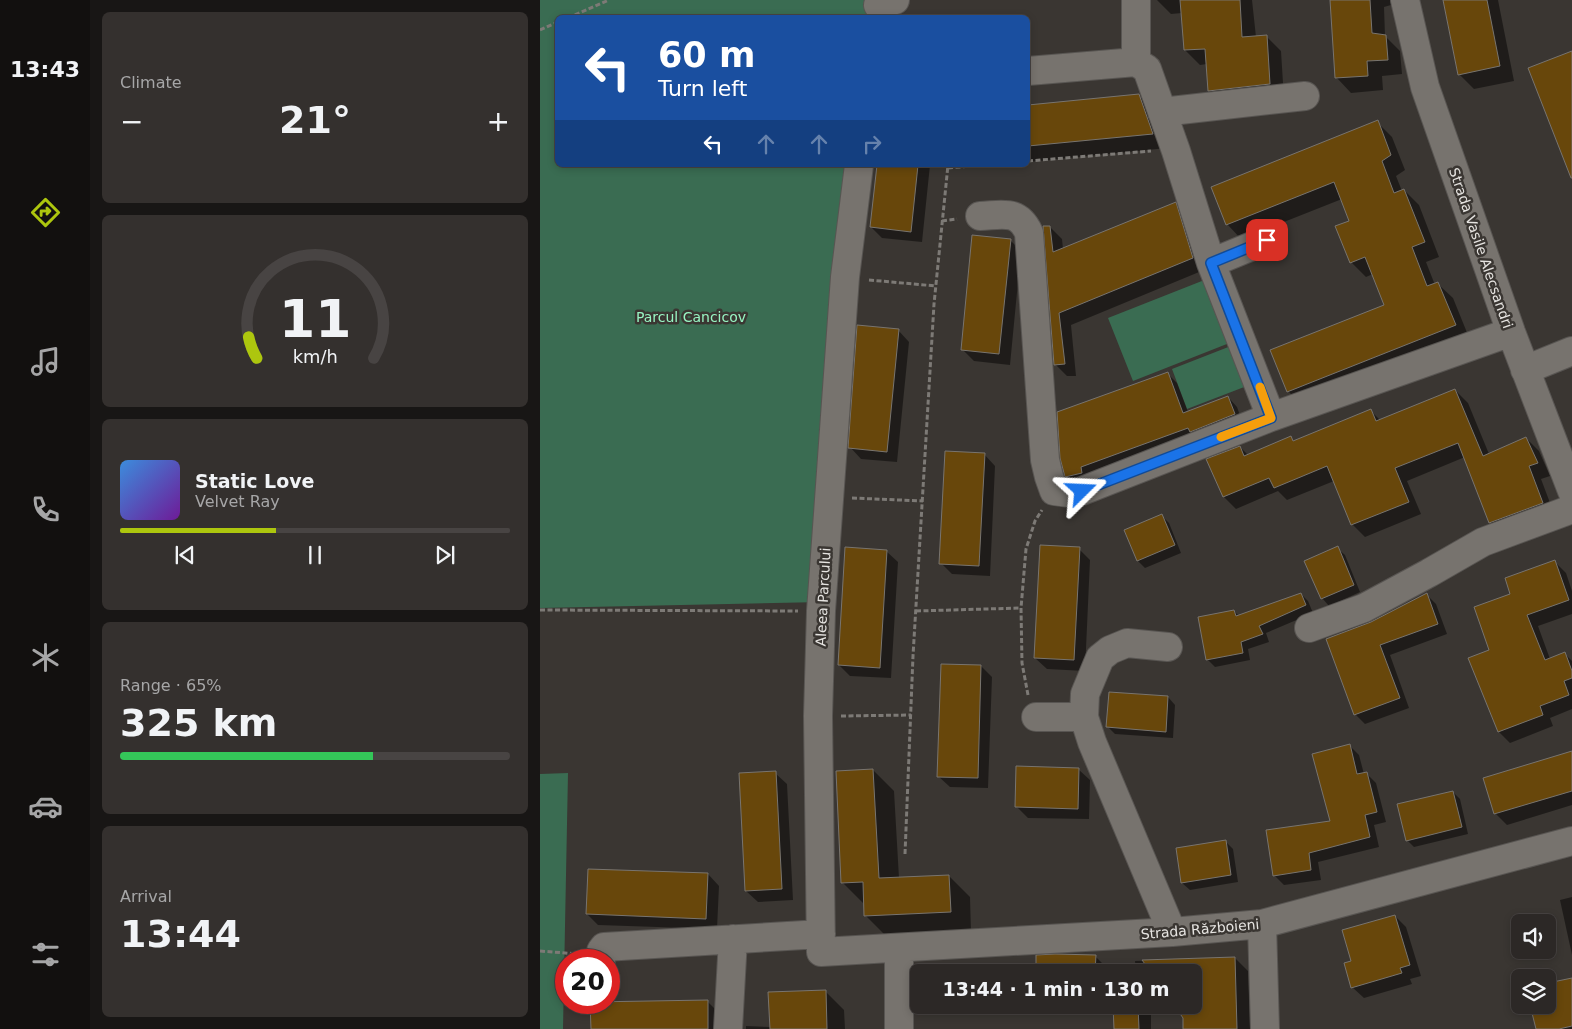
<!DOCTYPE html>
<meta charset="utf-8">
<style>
body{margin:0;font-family:"DejaVu Sans",sans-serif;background:#34302e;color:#f1f3f6;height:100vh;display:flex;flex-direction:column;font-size:19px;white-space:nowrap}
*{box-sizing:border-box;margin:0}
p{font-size:16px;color:#a6a6a7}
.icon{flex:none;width:28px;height:28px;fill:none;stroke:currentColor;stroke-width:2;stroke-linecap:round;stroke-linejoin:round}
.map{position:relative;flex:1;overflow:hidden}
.side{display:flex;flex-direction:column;gap:12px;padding:12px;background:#181615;width:450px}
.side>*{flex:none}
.guide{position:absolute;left:15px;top:15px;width:475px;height:152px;border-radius:8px;box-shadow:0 2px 8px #0003,0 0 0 1px #484443;background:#1a4fa0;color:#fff;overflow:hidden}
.fabs{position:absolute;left:971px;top:914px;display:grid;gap:10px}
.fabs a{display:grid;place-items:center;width:45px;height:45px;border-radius:8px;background:#2c2826;box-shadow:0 2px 8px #0003,0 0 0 1px #484443;font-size:25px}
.speed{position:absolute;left:15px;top:949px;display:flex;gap:10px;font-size:25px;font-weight:700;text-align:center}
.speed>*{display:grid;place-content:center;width:65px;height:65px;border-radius:50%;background:#2c2826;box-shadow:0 2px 8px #0003,0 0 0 1px #484443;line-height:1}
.speed .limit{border:8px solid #d22;background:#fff;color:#111}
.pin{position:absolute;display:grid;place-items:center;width:42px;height:42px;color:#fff;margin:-21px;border-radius:10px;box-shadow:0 2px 8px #0006}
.me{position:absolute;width:55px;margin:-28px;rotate:69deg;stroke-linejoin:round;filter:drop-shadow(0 0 4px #0008)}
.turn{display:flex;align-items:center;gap:18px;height:105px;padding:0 20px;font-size:22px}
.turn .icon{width:65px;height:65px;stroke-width:2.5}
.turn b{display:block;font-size:35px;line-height:42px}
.lanes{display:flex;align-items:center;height:48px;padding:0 20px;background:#0003;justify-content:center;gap:25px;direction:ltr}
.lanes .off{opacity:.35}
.big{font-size:38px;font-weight:600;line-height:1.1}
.side .tile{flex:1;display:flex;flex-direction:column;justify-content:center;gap:8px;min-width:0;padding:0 18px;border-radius:8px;background:#34302e}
.side .dial{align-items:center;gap:0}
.dial svg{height:130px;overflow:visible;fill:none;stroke:#484443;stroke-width:7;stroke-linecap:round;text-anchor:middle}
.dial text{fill:#f1f3f6;stroke:none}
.song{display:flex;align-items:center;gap:15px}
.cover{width:60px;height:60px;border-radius:8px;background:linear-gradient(135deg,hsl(210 70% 55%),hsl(280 70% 35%))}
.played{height:5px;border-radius:2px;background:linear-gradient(90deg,#adc60e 40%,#484443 40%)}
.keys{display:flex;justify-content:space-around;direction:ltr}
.heat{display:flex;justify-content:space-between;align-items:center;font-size:28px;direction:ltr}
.charge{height:8px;border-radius:4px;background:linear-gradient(90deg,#34c759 65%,#484443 0)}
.trip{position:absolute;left:370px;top:964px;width:292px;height:50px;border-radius:8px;background:#2c2826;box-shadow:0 2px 8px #0003,0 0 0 1px #484443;font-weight:600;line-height:50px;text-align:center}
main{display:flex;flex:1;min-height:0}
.dock{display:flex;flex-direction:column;width:90px;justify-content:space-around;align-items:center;background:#12100f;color:#a6a6a7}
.dock .icon{width:35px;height:35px}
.dock .selected{color:#adc60e}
.dock b{font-size:22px;color:#f1f3f6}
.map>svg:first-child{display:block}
</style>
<main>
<nav class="dock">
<b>13:43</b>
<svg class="icon selected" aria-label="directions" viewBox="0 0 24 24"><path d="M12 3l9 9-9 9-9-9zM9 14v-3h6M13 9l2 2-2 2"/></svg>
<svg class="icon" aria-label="music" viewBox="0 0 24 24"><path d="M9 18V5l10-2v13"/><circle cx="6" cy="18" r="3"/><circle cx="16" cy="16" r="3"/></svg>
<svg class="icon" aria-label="phone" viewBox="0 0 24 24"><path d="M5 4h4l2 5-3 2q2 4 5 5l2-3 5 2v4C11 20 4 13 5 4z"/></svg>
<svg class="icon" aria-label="climate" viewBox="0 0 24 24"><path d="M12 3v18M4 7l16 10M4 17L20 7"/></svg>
<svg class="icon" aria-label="car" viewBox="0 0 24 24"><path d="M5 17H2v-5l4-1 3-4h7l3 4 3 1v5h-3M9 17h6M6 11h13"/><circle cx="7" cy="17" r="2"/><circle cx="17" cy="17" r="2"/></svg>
<svg class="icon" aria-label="filters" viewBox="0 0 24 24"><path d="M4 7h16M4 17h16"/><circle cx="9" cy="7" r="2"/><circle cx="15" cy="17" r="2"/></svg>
</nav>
<section class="side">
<div class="tile"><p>Climate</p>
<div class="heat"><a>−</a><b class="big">21°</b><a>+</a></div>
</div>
<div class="tile dial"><svg viewBox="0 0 100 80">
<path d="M14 69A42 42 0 1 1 86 69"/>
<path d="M14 69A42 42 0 0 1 9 56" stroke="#adc60e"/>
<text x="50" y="56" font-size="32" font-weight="700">11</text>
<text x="50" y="72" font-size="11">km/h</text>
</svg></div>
<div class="tile">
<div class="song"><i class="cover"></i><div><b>Static Love</b><p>Velvet Ray</p></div></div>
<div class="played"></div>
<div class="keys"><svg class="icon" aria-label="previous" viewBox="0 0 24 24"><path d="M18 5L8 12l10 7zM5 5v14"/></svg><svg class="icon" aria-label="pause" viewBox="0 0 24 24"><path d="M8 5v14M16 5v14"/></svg><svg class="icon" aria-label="next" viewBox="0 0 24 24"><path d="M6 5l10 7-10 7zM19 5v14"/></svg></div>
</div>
<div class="tile"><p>Range · 65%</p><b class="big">325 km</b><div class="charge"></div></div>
<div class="tile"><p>Arrival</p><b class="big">13:44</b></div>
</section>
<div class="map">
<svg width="1032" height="1029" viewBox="0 0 1032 1029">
<rect width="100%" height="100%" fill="#3a3632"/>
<!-- green -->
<path fill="#3a6c52" d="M 0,0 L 337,0 L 336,17 L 18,18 L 18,165 L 319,165 L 282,602 L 0,608 Z
M 672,277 L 697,340 L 593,381 L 568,318 Z
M 696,344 L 712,384 L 647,409 L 632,369 Z
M 28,773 L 23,1029 L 0,1029 L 0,774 Z"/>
<!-- shadow -->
<path fill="#0007" d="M 617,0 L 712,0 L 716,37 L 726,36 L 741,51 L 744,99 L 684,105 L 669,90 L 667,64 L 660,65 L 645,50 L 642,13 L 631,14 Z
M 791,0 L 851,0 L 851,5 L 844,7 L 845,36 L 860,51 L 862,74 L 842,76 L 843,90 L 811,93 L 797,78 Z
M 905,0 L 958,0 L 974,81 L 934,89 L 919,74 Z
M 599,96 L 614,110 L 627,148 L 488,162 L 488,107 Z
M 837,122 L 852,137 L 865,170 L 856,176 L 862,191 L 864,190 L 879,205 L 899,257 L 886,262 L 895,285 L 898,284 L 913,298 L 930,340 L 763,406 L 748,391 L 845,306 L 833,274 L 826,277 L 811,262 L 811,222 L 802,199 L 701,239 L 687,224 Z
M 338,165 L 390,165 L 382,242 L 342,238 L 331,227 Z
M 635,203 L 647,215 L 664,270 L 531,325 L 536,376 L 527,376 L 515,364 L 510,227 L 522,239 L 523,249 Z
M 470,240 L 481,251 L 470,365 L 434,361 L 423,350 Z
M 358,330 L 369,342 L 357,462 L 321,459 L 310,447 Z
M 628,374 L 637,383 L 648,412 L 688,397 L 697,407 L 703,424 L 536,485 L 527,476 Z
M 915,390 L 928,403 L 949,454 L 986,438 L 999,451 L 1010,476 L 1001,479 L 1015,516 L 963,535 L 950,522 L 925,457 L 867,481 L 881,514 L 825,537 L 812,524 L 794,481 L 747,500 L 738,491 L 696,509 L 684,497 L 700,447 L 708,455 L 750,437 L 755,442 L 831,411 L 841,421 Z
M 444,454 L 455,466 L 450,576 L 412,574 L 401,563 Z
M 622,516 L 629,523 L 641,553 L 605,568 L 598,561 Z
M 797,548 L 805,555 L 820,592 L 789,606 L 782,598 Z
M 539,549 L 550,560 L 545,671 L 507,669 L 495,658 Z
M 346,551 L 358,562 L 351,678 L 310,676 L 299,665 Z
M 1015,562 L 1026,573 L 1032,591 L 1032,614 L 998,626 L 1010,659 L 1024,653 L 1032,661 L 1032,709 L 1010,718 L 1013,726 L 970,743 L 959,732 L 951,651 L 972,595 Z
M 761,594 L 768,601 L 773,613 L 726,633 L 729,642 L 708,649 L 710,660 L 675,667 L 667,659 L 694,611 L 699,616 Z
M 886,594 L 896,604 L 907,634 L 850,655 L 869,708 L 825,724 L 815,714 L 832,623 Z
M 441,666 L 452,677 L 448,788 L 410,787 L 398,776 Z
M 628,697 L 635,705 L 633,738 L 575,734 L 568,727 Z
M 809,745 L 819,755 L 824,774 L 826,773 L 836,783 L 846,822 L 834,825 L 839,847 L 778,862 L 781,880 L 744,885 L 734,875 L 791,822 Z
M 1032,752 L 1032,805 L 967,825 L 955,813 Z
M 538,769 L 550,780 L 549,819 L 488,818 L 477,807 Z
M 333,770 L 354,791 L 359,878 L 409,876 L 430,897 L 431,932 L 347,937 L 326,916 L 324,904 L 303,883 Z
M 235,773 L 247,784 L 253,900 L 218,902 L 206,891 Z
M 913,792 L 920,799 L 928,834 L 874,847 L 867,840 Z
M 685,841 L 693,849 L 698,882 L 650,890 L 642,883 Z
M 168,874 L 179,886 L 177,929 L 58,925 L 47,914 Z
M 1032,897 L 1032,955 L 1020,900 Z
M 855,916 L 866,927 L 881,976 L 870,979 L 872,984 L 824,998 L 812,987 L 813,962 Z
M 555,956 L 562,963 L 562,972 L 497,972 L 497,957 Z
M 695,958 L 708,971 L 710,1029 L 644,1029 L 644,1017 L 642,1014 L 611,1015 L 611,1029 L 575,1029 L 574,1005 L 654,1005 L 654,972 L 596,972 L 595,961 Z
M 1032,979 L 1032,1029 L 997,1029 L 991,1005 L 1008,1005 L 1008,985 Z
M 285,991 L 304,1010 L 305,1029 L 206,1029 L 206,1026 L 231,1027 Z
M 168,1002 L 179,1013 L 179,1029 L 52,1029 Z"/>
<!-- building -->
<path fill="#68470b" stroke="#78746f" d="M 640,0 L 700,0 L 702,37 L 727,35 L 730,84 L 668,91 L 665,49 L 644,50 Z
M 790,0 L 830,0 L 832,33 L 846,35 L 848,60 L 827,61 L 828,76 L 795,78 Z
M 903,0 L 947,0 L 960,66 L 918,75 Z
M 1032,51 L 1032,178 L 1031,178 L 988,68 Z
M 599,94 L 613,134 L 488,146 L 488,105 Z
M 838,120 L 851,155 L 842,161 L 854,193 L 864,189 L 885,242 L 872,247 L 887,286 L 898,282 L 916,325 L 747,392 L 730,350 L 844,305 L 825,257 L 810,263 L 795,226 L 809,221 L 794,182 L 686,225 L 671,187 Z
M 337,165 L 378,165 L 371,232 L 330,227 Z
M 636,202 L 653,258 L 519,313 L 525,364 L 514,365 L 503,226 L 510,226 L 513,252 Z
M 432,235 L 471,239 L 459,354 L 421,350 Z
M 317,325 L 359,329 L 347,452 L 308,448 Z
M 628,372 L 643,413 L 688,396 L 695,414 L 650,432 L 648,428 L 541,467 L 542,473 L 525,477 L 520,458 L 517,412 Z
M 915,389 L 943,456 L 986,437 L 998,463 L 989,466 L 1003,503 L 949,523 L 918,443 L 855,468 L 869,502 L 811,525 L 787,466 L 734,488 L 729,478 L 683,497 L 666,459 L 700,446 L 704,456 L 751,436 L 753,441 L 831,409 L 836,421 Z
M 405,451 L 445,453 L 439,566 L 399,564 Z
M 622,514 L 635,545 L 597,561 L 584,530 Z
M 500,545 L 540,547 L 534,660 L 494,658 Z
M 798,546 L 814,585 L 781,599 L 764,561 Z
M 305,547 L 347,550 L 340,668 L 298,665 Z
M 1015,560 L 1029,600 L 987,615 L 1005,660 L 1025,652 L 1032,671 L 1032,678 L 1024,681 L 1029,695 L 1000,706 L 1003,715 L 958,732 L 928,658 L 949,650 L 934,607 L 970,594 L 965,578 Z
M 761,593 L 766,605 L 719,626 L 723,634 L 701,642 L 703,653 L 666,660 L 658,617 L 694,610 L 696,616 Z
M 887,593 L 898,624 L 840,645 L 860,698 L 814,715 L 786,639 L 831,622 Z
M 401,664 L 441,665 L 438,778 L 397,777 Z
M 569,692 L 628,696 L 626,732 L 566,727 Z
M 810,744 L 817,774 L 827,772 L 837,812 L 825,815 L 830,837 L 769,853 L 771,870 L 733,876 L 726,830 L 790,821 L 772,754 Z
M 1032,751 L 1032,791 L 954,814 L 943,778 Z
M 476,766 L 539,768 L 538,809 L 475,807 Z
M 333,769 L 339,878 L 409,875 L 411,912 L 324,916 L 323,882 L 301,883 L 296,771 Z
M 236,771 L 242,889 L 205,891 L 199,773 Z
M 913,791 L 922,827 L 866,841 L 857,804 Z
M 686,840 L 691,875 L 641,883 L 636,848 Z
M 48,869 L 168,873 L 166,919 L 46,914 Z
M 855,915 L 870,965 L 860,968 L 862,973 L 811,988 L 804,963 L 811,961 L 802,930 Z
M 515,954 L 556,955 L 555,972 L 496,972 L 496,955 Z
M 695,957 L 697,1029 L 643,1029 L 643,1018 L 634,1005 L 654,1005 L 654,972 L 611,972 L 602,960 Z
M 1032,978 L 1032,1026 L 1019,1029 L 996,1029 L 990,1005 L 1008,1005 L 1008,983 Z
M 286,990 L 287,1029 L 230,1029 L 228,992 Z
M 168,1000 L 168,1029 L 51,1029 L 50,1002 Z
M 573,1005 L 598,1005 L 599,1029 L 574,1029 Z"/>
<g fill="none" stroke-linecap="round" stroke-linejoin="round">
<defs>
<path id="minor" d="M 596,0 L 596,62
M 865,0 L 885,87 L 971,332 L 1032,491
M 338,5 L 355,0
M 596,62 L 607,69 L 636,151 L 671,263 L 731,417
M 488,71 L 596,62
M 622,112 L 765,96
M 319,165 L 305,277 L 281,611 L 278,716 L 281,952 L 632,932 L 722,924 L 1032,841
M 440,216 C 463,215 478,209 489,233 L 505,460 L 509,477 L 514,491 L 529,493 L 542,491 L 731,417 L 971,332
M 671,263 L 727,240
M 985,370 L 1032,351
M 769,628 L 824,608 L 889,573 L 943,542 L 1032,509
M 496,717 L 544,717 L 552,742 L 632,932
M 544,717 L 545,694 L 560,658 L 570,650 L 587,643 L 628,647
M 722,924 L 725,1029
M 61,960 L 61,951 L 64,947 L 281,934
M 188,1029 L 193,939
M 359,1029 L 359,948"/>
</defs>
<!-- minor casing -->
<use href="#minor" stroke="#585552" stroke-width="30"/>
<!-- path -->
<path stroke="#7d7a76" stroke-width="3" stroke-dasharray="5 2.5" stroke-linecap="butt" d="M 28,18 L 69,0
M 0,30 L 18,22
M 488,161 L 611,151
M 408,168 L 444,165
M 402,221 L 417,219
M 329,280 L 396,286
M 312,498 L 383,501
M 0,610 L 258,611
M 376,611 L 481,608
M 488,695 L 482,663 L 481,608 L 486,549 L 495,521 L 502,510
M 301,716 L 371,715
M 365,854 L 373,656 L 394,304 L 408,165
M 0,951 L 38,954"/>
<!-- minor -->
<use href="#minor" stroke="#77736e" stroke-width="28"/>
</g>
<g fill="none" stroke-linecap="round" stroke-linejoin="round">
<defs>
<path id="route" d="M 542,491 L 731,418 L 671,263 L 727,240"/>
</defs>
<!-- route casing -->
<use href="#route" stroke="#114b97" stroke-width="12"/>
<!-- route -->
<use href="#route" stroke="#1a73e8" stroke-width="9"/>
<!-- slow -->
<path stroke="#f59e0b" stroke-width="9" d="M 681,437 L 731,418 L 720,387"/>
</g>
<g text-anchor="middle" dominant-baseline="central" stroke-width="5" stroke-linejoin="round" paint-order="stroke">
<!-- street labels -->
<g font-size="14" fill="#e6e4e1" stroke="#3a3632">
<text transform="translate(941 248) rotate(71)">Strada Vasile Alecsandri</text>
<text transform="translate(283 597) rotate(-87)">Aleea Parcului</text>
<text transform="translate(660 929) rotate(-5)">Strada Războieni</text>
</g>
<!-- park labels -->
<g font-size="14" fill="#98f5c3" stroke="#3a3632">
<text x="151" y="317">Parcul Cancicov</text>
</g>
</g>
</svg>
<div class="fabs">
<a><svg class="icon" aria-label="sound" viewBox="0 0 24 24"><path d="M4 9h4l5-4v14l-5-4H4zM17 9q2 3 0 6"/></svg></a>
<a><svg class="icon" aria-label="layers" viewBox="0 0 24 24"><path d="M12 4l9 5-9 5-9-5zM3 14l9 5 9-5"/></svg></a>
</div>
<div class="speed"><div class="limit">20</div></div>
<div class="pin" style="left:727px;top:240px;background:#d93025"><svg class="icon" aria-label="arrive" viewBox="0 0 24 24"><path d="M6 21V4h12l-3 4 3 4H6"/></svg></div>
<svg class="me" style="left:542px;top:491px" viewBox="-20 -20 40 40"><path d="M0-17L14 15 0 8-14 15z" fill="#1a73e8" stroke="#fff" stroke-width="4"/></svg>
<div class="trip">13:44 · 1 min · 130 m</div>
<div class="guide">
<div class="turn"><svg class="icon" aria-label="left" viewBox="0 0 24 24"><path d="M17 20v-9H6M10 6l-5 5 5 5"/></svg><div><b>60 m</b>Turn left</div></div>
<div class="lanes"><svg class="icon" aria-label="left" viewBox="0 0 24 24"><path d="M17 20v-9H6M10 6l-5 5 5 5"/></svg><svg class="icon off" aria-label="ahead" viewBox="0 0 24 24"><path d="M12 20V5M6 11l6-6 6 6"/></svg><svg class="icon off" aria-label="ahead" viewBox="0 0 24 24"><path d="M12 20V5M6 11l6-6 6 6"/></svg><svg class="icon off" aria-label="right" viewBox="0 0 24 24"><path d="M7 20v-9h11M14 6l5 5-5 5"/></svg></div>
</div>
</div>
</main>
